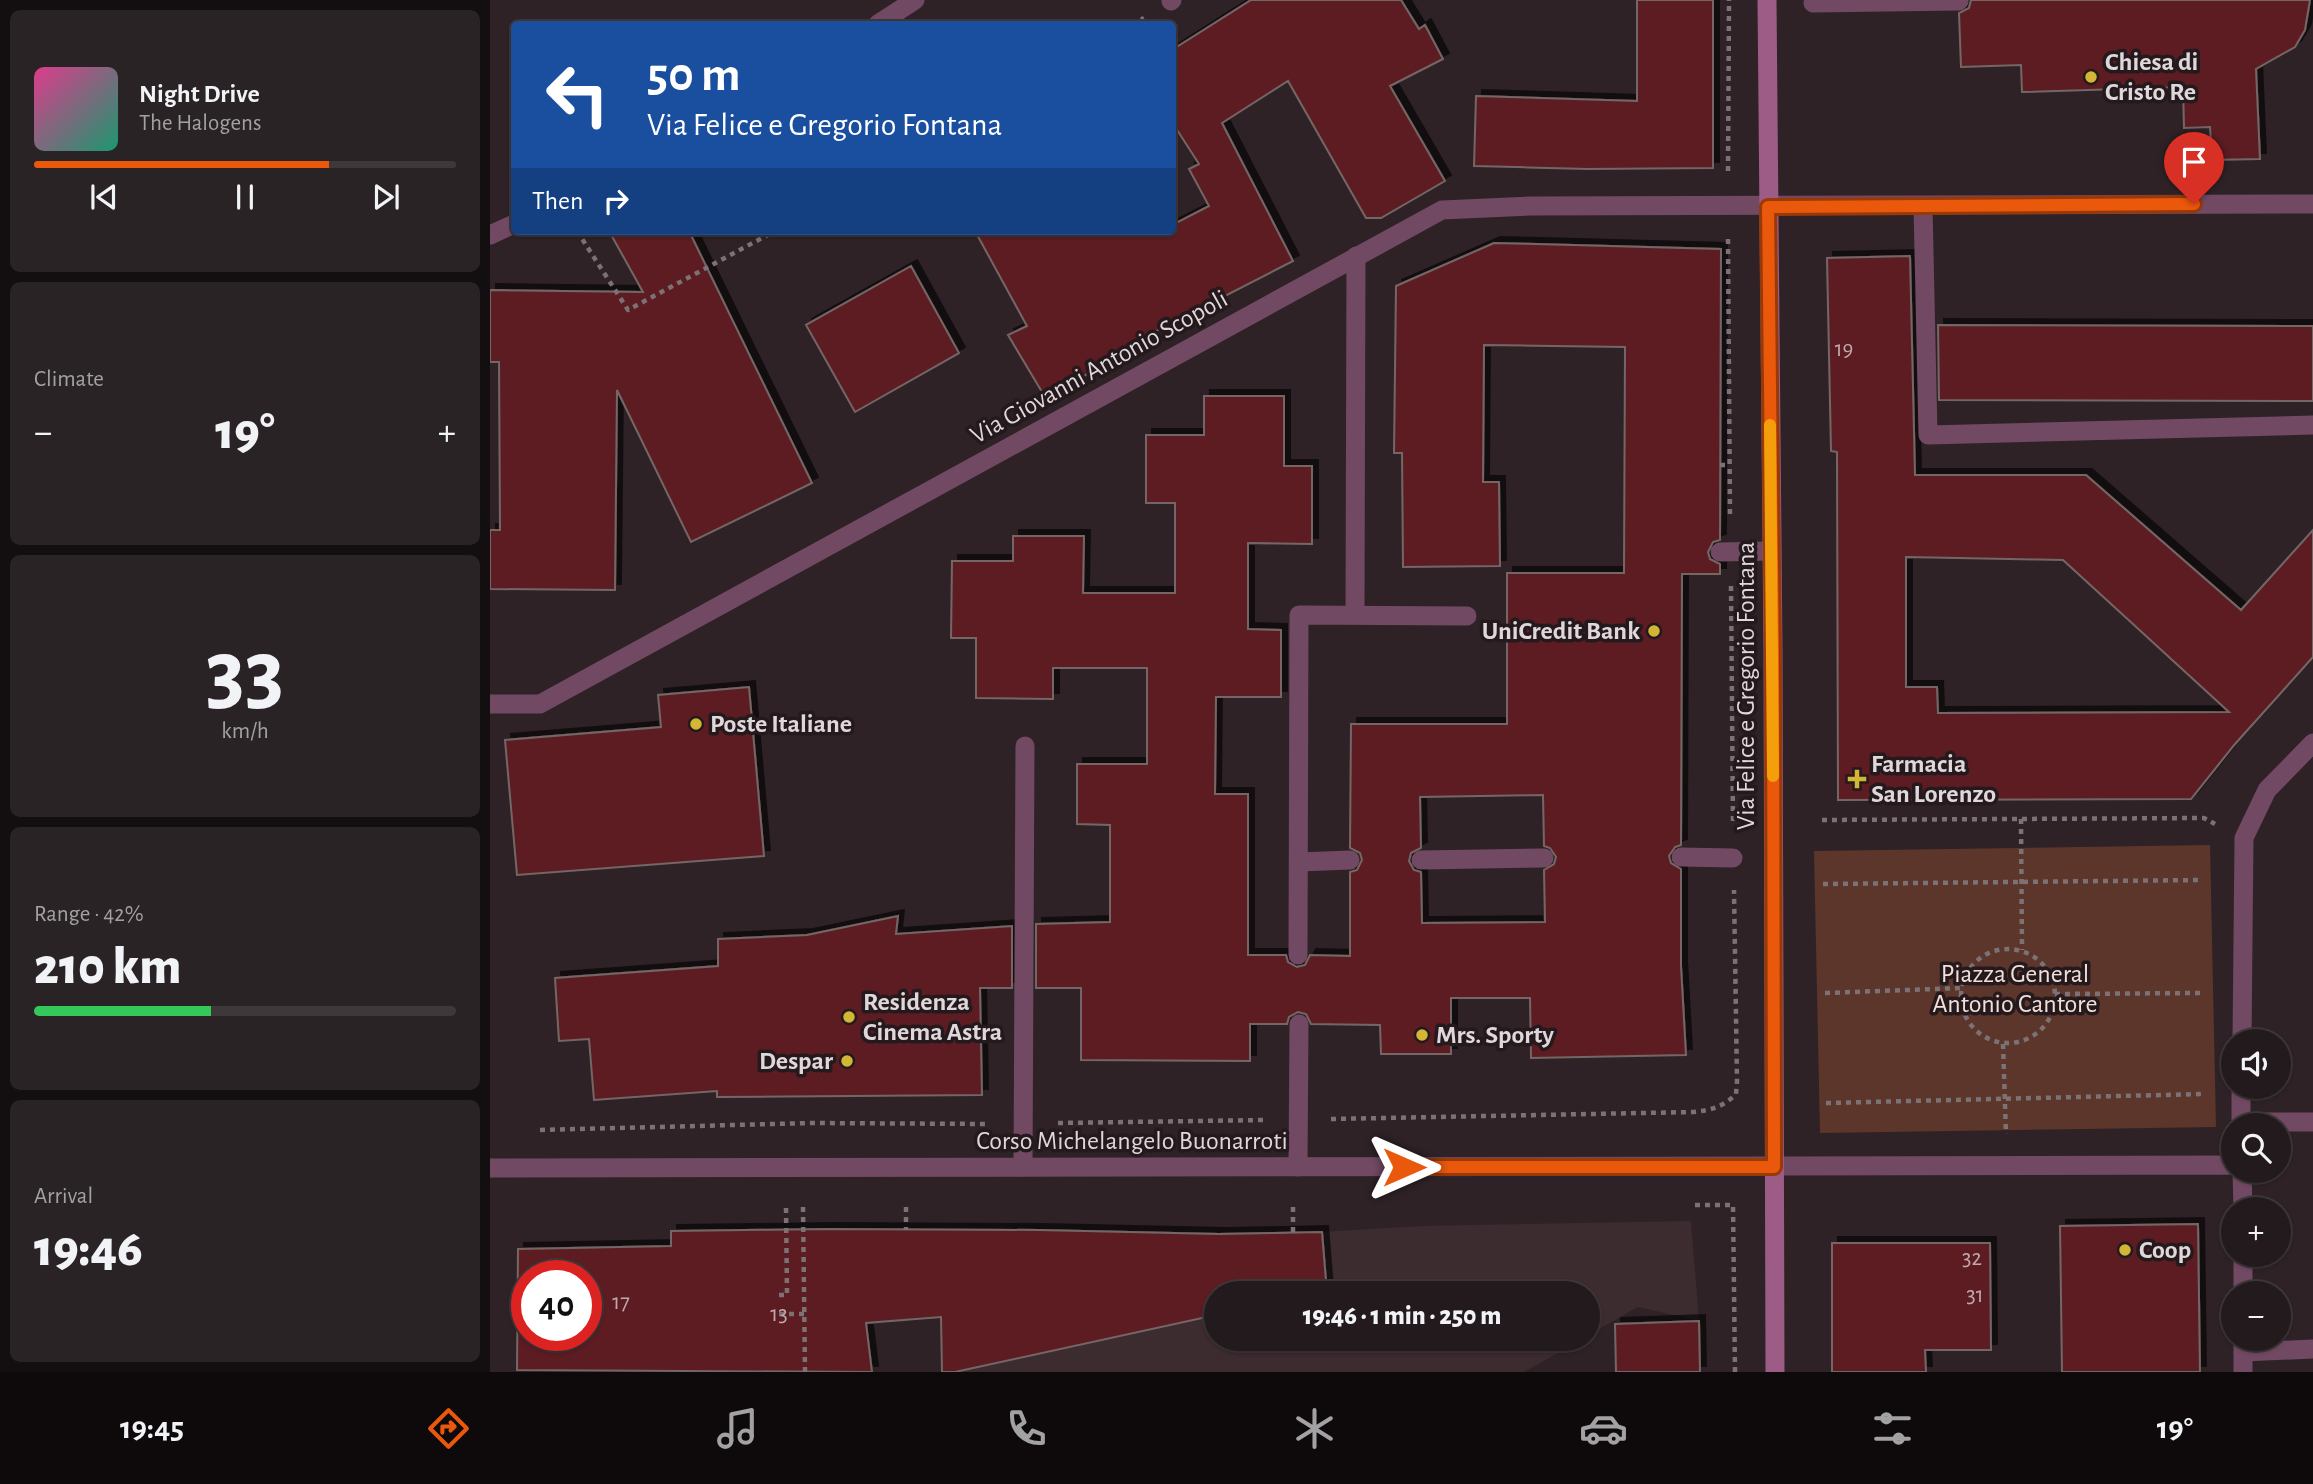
<!DOCTYPE html>
<meta charset="utf-8">
<style>
body{margin:0;font-family:"Alegreya Sans",sans-serif;background:#2a2325;color:#f1f3f6;height:100vh;display:flex;flex-direction:column;font-size:26px;white-space:nowrap}
*{box-sizing:border-box;margin:0}
p{font-size:23px;color:#a2a1a3}
.icon{flex:none;width:38px;height:38px;fill:none;stroke:currentColor;stroke-width:2;stroke-linecap:round;stroke-linejoin:round}
.map{position:relative;flex:1;overflow:hidden}
.sheet{display:flex;flex-direction:column;gap:10px;padding:10px;background:#130e0f;width:490px}
.sheet>*{flex:none}
.top-card{position:absolute;left:21px;top:21px;width:665px;height:214px;border-radius:7px;box-shadow:0 2px 5px #0004,0 0 0 2px #3f383b;background:#1a4fa0;color:#fff;overflow:hidden}
.tools{position:absolute;left:1731px;top:1029px;display:grid;gap:14px}
.tools a{display:grid;place-items:center;width:70px;height:70px;border-radius:50%;background:#221a1c;box-shadow:0 2px 5px #0004,0 0 0 2px #3f383b;font-size:35px}
.speed{position:absolute;left:21px;top:1260px;display:flex;gap:14px;font-size:35px;font-weight:700;text-align:center}
.speed>*{display:grid;place-content:center;width:91px;height:91px;border-radius:50%;background:#221a1c;box-shadow:0 2px 5px #0004,0 0 0 2px #3f383b;line-height:1}
.speed .limit{border:10px solid #d22;background:#fff;color:#111}
.pin{position:absolute;display:grid;place-items:center;width:60px;height:60px;color:#fff;margin:-72px -30px;border-radius:50% 50% 50% 0;rotate:-45deg;box-shadow:0 0 7px #0007}
.pin .icon{rotate:45deg}
.me{position:absolute;width:77px;margin:-38px;rotate:90deg;stroke-linejoin:round;filter:drop-shadow(0 0 5px #0008)}
.turn{display:flex;align-items:center;gap:24px;height:147px;padding:0 21px;font-size:32px}
.turn .icon{width:91px;height:91px;stroke-width:2.5}
.turn b{display:block;font-size:49px;line-height:60px}
.then{display:flex;align-items:center;height:66px;padding:0 21px;background:#0003;gap:14px;font-size:26px}
.big{font-size:52px;font-weight:800;line-height:1.1}
.sheet .widget{flex:1;display:flex;flex-direction:column;justify-content:center;gap:10px;min-width:0;padding:0 24px;border-radius:10px;background:#2a2325}
.sheet .dial{align-items:center;gap:0}
.dial b{font-size:91px;line-height:1}
.song{display:flex;align-items:center;gap:21px}
.cover{width:84px;height:84px;border-radius:10px;background:linear-gradient(135deg,hsl(330 70% 55%),hsl(160 70% 35%))}
.played{height:7px;border-radius:4px;background:linear-gradient(90deg,#ea580c 70%,#3f383b 70%)}
.keys{display:flex;justify-content:space-around;direction:ltr}
.heat{display:flex;justify-content:space-between;align-items:center;font-size:38px;direction:ltr}
.charge{height:10px;border-radius:5px;background:linear-gradient(90deg,#34c759 42%,#3f383b 0)}
.trip{position:absolute;left:714px;top:1281px;width:396px;height:70px;border-radius:35px;background:#221a1c;box-shadow:0 2px 5px #0004,0 0 0 2px #3f383b;font-weight:800;line-height:70px;text-align:center}
.tabs{display:flex;height:112px;justify-content:space-around;align-items:center;background:#0e0a0b;color:#a2a1a3}
.tabs .icon{width:49px;height:49px}
.tabs .on{color:#ea580c}
.tabs b{font-size:32px;color:#f1f3f6}
main{display:flex;flex:1;min-height:0}
.map>svg:first-child{display:block}
</style>
<main>
<section class="sheet">
<div class="widget">
<div class="song"><i class="cover"></i><div><b>Night Drive</b><p>The Halogens</p></div></div>
<div class="played"></div>
<div class="keys"><svg class="icon" aria-label="previous" viewBox="0 0 24 24"><path d="M18 5L8 12l10 7zM5 5v14"/></svg><svg class="icon" aria-label="pause" viewBox="0 0 24 24"><path d="M8 5v14M16 5v14"/></svg><svg class="icon" aria-label="next" viewBox="0 0 24 24"><path d="M6 5l10 7-10 7zM19 5v14"/></svg></div>
</div>
<div class="widget"><p>Climate</p>
<div class="heat"><a>−</a><b class="big">19°</b><a>+</a></div>
</div>
<div class="widget dial"><b>33</b><p>km/h</p></div>
<div class="widget"><p>Range · 42%</p><b class="big">210 km</b><div class="charge"></div></div>
<div class="widget"><p>Arrival</p><b class="big">19:46</b></div>
</section>
<div class="map">
<svg width="1823" height="1372" viewBox="0 0 1823 1372">
<defs>
<filter id="shadow"><feDropShadow dx="6" dy="-6" stdDeviation="0" flood-color="#0009"/></filter>
</defs>
<rect width="100%" height="100%" fill="#2e2226"/>
<!-- built -->
<path fill="#3c2b2f" d="M 1201,1221 L 1209,1321 L 1148,1307 L 1097,1336 L 1097,1293 L 837,1293 L 832,1232 L 930,1226 Z
M 726,1315 L 726,1339 L 1093,1339 L 1034,1372 L 465,1372 Z"/>
<!-- green -->
<path fill="#5c362a" d="M 1720,845 L 1726,1127 L 1330,1133 L 1324,851 Z"/>
<!-- building -->
<path fill="#5b1f23" stroke="#756666" stroke-width="2" fill-rule="evenodd" filter="url(#shadow)" d="M 761,0 L 911,0 L 929,29 L 935,25 L 953,59 L 900,86 L 955,181 L 891,218 L 876,218 L 798,81 L 732,123 L 803,261 L 641,344 L 644,349 L 555,397 L 518,335 L 537,326 L 485,231 L 682,231 L 682,225 L 719,206 L 699,169 L 709,164 L 682,122 L 682,50 Z
M 1147,0 L 1223,0 L 1223,168 L 1098,169 L 984,166 L 986,96 L 1147,101 Z
M 1481,0 L 1820,0 L 1815,30 L 1805,47 L 1766,69 L 1770,159 L 1722,160 L 1720,127 L 1694,128 L 1693,87 L 1532,92 L 1531,65 L 1471,67 L 1469,13 L 1479,8 Z
M 119,231 L 199,231 L 322,483 L 201,542 L 127,390 L 125,590 L 0,589 L 0,530 L 10,530 L 9,362 L 0,362 L 0,290 L 153,292 Z
M 1004,243 L 1231,249 L 1230,540 L 1223,542 L 1218,552 L 1220,559 L 1230,564 L 1230,574 L 1192,574 L 1191,845 L 1185,847 L 1179,856 L 1181,863 L 1191,869 L 1191,966 L 1196,1055 L 1041,1058 L 1040,998 L 961,998 L 961,1054 L 891,1054 L 890,1025 L 821,1024 L 816,1014 L 808,1012 L 799,1017 L 797,1024 L 760,1024 L 760,1061 L 591,1060 L 591,988 L 546,988 L 546,924 L 620,922 L 620,825 L 587,824 L 587,764 L 657,764 L 657,668 L 563,668 L 563,699 L 486,698 L 486,638 L 461,638 L 462,561 L 523,561 L 523,536 L 594,536 L 593,593 L 685,593 L 685,503 L 656,503 L 656,435 L 714,435 L 714,396 L 794,396 L 794,466 L 822,466 L 822,544 L 758,543 L 758,629 L 791,630 L 791,697 L 726,697 L 725,794 L 758,794 L 758,955 L 796,955 L 798,962 L 807,967 L 815,965 L 820,955 L 860,956 L 860,872 L 867,870 L 872,860 L 870,853 L 860,848 L 861,724 L 1017,724 L 1017,573 L 1134,573 L 1135,347 L 994,345 L 993,482 L 1009,482 L 1010,566 L 913,567 L 912,453 L 904,453 L 906,286 ZM 1053,795 L 1054,846 L 1060,848 L 1066,857 L 1064,864 L 1054,870 L 1055,922 L 932,923 L 931,872 L 924,870 L 919,861 L 921,853 L 931,848 L 930,797 Z
M 1420,256 L 1425,475 L 1596,475 L 1751,610 L 1823,530 L 1823,657 L 1745,744 L 1701,799 L 1348,800 L 1347,452 L 1341,451 L 1337,258 ZM 1416,557 L 1573,560 L 1739,712 L 1448,713 L 1447,687 L 1416,687 Z
M 421,266 L 469,353 L 365,412 L 316,325 Z
M 1448,325 L 1823,326 L 1823,401 L 1449,400 Z
M 259,687 L 274,856 L 27,875 L 15,740 L 171,727 L 168,695 Z
M 408,916 L 406,934 L 522,926 L 522,988 L 490,988 L 492,1095 L 227,1097 L 227,1091 L 104,1100 L 99,1039 L 69,1041 L 65,978 L 228,966 L 228,939 L 317,935 Z
M 1708,1224 L 1710,1372 L 1572,1372 L 1570,1226 Z
M 337,1229 L 549,1230 L 729,1234 L 832,1232 L 837,1293 L 726,1293 L 726,1315 L 465,1372 L 452,1372 L 451,1317 L 376,1323 L 382,1372 L 27,1370 L 28,1249 L 181,1246 L 181,1231 ZM 37,1276 L 96,1276 L 96,1335 L 37,1335 Z
M 1342,1243 L 1500,1243 L 1501,1350 L 1435,1350 L 1436,1372 L 1342,1372 Z
M 1209,1321 L 1210,1372 L 1126,1372 L 1125,1324 Z"/>
<g fill="none" stroke-linecap="round" stroke-linejoin="round">
<!-- path -->
<path stroke="#7c7275" stroke-width="4.5" stroke-dasharray="5 5" stroke-linecap="butt" d="M 642,24 L 654,18
M 1238,171 L 1239,0
M 87,231 L 138,310 L 285,231
M 1238,239 L 1240,518
M 1230,465 L 1239,465
M 1241,586 L 1243,825
M 1531,819 L 1532,950
M 1332,820 L 1714,818 L 1725,824
M 1333,884 L 1711,880
M1471 996a47 47 0 1 1 94 0a47 47 0 1 1-94 0Z
M 1335,993 L 1471,988
M 1565,994 L 1713,993
M 1513,1044 L 1516,1134
M 1336,1103 L 1714,1094
M 841,1119 L 1204,1112 C 1221,1110 1233,1107 1246,1094 L 1247,1081 L 1244,890
M 568,1123 L 776,1120
M 50,1130 L 322,1123 L 499,1124
M 1205,1205 L 1243,1205 L 1245,1372
M 313,1207 L 315,1372
M 416,1207 L 416,1230
M 803,1207 L 803,1232
M 289,1295 L 297,1295 L 296,1207
M 289,1314 L 314,1314"/>
<!-- service -->
<path stroke="#724963" stroke-width="19" d="M 1323,3 L 1469,1
M 1433,206 L 1438,435 L 1823,425
M 1230,552 L 1281,551
M 865,615 L 866,256
M 1191,857 L 1243,858
M 931,860 L 1054,858
M 809,862 L 860,860
M 808,955 L 809,615 L 977,616
M 533,1167 L 535,746
M 808,1167 L 809,1024
M 1753,1352 L 1823,1349"/>
<!-- minor -->
<path stroke="#724963" stroke-width="19" d="M 681,1 L 682,0
M 388,24 L 425,0
M 0,235 L 24,224
M 0,704 L 50,704 L 952,210 L 1040,206 L 1823,204
M 1752,1041 L 1754,838 L 1777,790 L 1823,743
M 1751,1122 L 1823,1122
M 1751,1125 L 1751,1087
M 1284,1166 L 1743,1165
M 1752,1171 L 1753,1209
M 1753,1255 L 1753,1293
M 1753,1372 L 1753,1339"/>
<!-- tertiary -->
<path stroke="#724963" stroke-width="19" d="M 0,1168 L 1284,1166"/>
<!-- secondary -->
<path stroke="#9c5c86" stroke-width="19" d="M 1277,0 L 1283,652 L 1285,1372"/>
</g>
<g fill="none" stroke-linecap="round" stroke-linejoin="round">
<defs>
<path id="route" d="M 914,1167 L 1284,1167 L 1283,652 L 1278,207 L 1704,204"/>
</defs>
<!-- route casing -->
<use href="#route" stroke="#983908" stroke-width="18"/>
<!-- route -->
<use href="#route" stroke="#ea580c" stroke-width="12"/>
<!-- slow -->
<path stroke="#f59e0b" stroke-width="12" d="M 1280,425 L 1283,776"/>
</g>
<!-- markers -->
<g fill="#d3b635" stroke="#24191c" stroke-width="2.5">
<circle cx="1601" cy="77" r="7"/>
<circle cx="1164" cy="631" r="7"/>
<circle cx="206" cy="724" r="7"/>
<path d="M1363.5 768.5h7v7h7v7h-7v7h-7v-7h-7v-7h7z"/>
<circle cx="359" cy="1017" r="7"/>
<circle cx="932" cy="1035" r="7"/>
<circle cx="357" cy="1061" r="7"/>
<circle cx="1635" cy="1250" r="7"/>
</g>
<g text-anchor="middle" dominant-baseline="central" stroke-width="7" stroke-linejoin="round" paint-order="stroke">
<!-- number labels -->
<g font-size="23" fill="#bea9ac">
<text x="1354" y="349">19</text>
<text x="1482" y="1258">32</text>
<text x="1485" y="1295">31</text>
<text x="131" y="1302">17</text>
<text x="289" y="1314">13</text>
</g>
<!-- poi labels -->
<g font-size="26" font-weight="bold" fill="#dfd7d9" stroke="#24191c" text-anchor="start">
<text x="1615" y="62">Chiesa di<tspan x="1615" dy="30">Cristo Re</tspan></text>
<text x="1150" y="631" text-anchor="end">UniCredit Bank</text>
<text x="220" y="724">Poste Italiane</text>
<text x="1381" y="764">Farmacia<tspan x="1381" dy="30">San Lorenzo</tspan></text>
<text x="373" y="1002">Residenza<tspan x="373" dy="30">Cinema Astra</tspan></text>
<text x="946" y="1035">Mrs. Sporty</text>
<text x="343" y="1061" text-anchor="end">Despar</text>
<text x="1649" y="1250">Coop</text>
</g>
<!-- street labels -->
<g font-size="26" fill="#dfd7d9" stroke="#24191c">
<text transform="translate(609 367) rotate(-29)">Via Giovanni Antonio Scopoli</text>
<text transform="translate(1256 686) rotate(-90)">Via Felice e Gregorio Fontana</text>
<text x="642" y="1141">Corso Michelangelo Buonarroti</text>
</g>
<!-- park labels -->
<g font-size="26" fill="#f3dfd9" stroke="#24191c">
<text x="1525" y="974">Piazza General<tspan x="1525" dy="30">Antonio Cantore</tspan></text>
</g>
</g>
</svg>
<div class="tools">
<a><svg class="icon" aria-label="sound" viewBox="0 0 24 24"><path d="M4 9h4l5-4v14l-5-4H4zM17 9q2 3 0 6"/></svg></a>
<a><svg class="icon" aria-label="search" viewBox="0 0 24 24"><circle cx="10" cy="10" r="6"/><path d="M15 15l6 6"/></svg></a>
<a>+</a>
<a>−</a>
</div>
<div class="speed"><div class="limit">40</div></div>
<div class="pin" style="left:1704px;top:204px;background:#d93025"><svg class="icon" aria-label="arrive" viewBox="0 0 24 24"><path d="M6 21V4h12l-3 4 3 4H6"/></svg></div>
<svg class="me" style="left:914px;top:1167px" viewBox="-20 -20 40 40"><path d="M0-17L14 15 0 8-14 15z" fill="#ea580c" stroke="#fff" stroke-width="4"/></svg>
<div class="trip">19:46 · 1 min · 250 m</div>
<div class="top-card">
<div class="turn"><svg class="icon" aria-label="left" viewBox="0 0 24 24"><path d="M17 20v-9H6M10 6l-5 5 5 5"/></svg><div><b>50 m</b>Via Felice e Gregorio Fontana</div></div>
<div class="then">Then<svg class="icon" aria-label="right" viewBox="0 0 24 24"><path d="M7 20v-9h11M14 6l5 5-5 5"/></svg></div>
</div>
</div>
</main>
<nav class="tabs">
<b>19:45</b>
<svg class="icon on" aria-label="directions" viewBox="0 0 24 24"><path d="M12 3l9 9-9 9-9-9zM9 14v-3h6M13 9l2 2-2 2"/></svg>
<svg class="icon" aria-label="music" viewBox="0 0 24 24"><path d="M9 18V5l10-2v13"/><circle cx="6" cy="18" r="3"/><circle cx="16" cy="16" r="3"/></svg>
<svg class="icon" aria-label="phone" viewBox="0 0 24 24"><path d="M5 4h4l2 5-3 2q2 4 5 5l2-3 5 2v4C11 20 4 13 5 4z"/></svg>
<svg class="icon" aria-label="climate" viewBox="0 0 24 24"><path d="M12 3v18M4 7l16 10M4 17L20 7"/></svg>
<svg class="icon" aria-label="car" viewBox="0 0 24 24"><path d="M5 17H2v-5l4-1 3-4h7l3 4 3 1v5h-3M9 17h6M6 11h13"/><circle cx="7" cy="17" r="2"/><circle cx="17" cy="17" r="2"/></svg>
<svg class="icon" aria-label="filters" viewBox="0 0 24 24"><path d="M4 7h16M4 17h16"/><circle cx="9" cy="7" r="2"/><circle cx="15" cy="17" r="2"/></svg>
<b>19°</b>
</nav>
